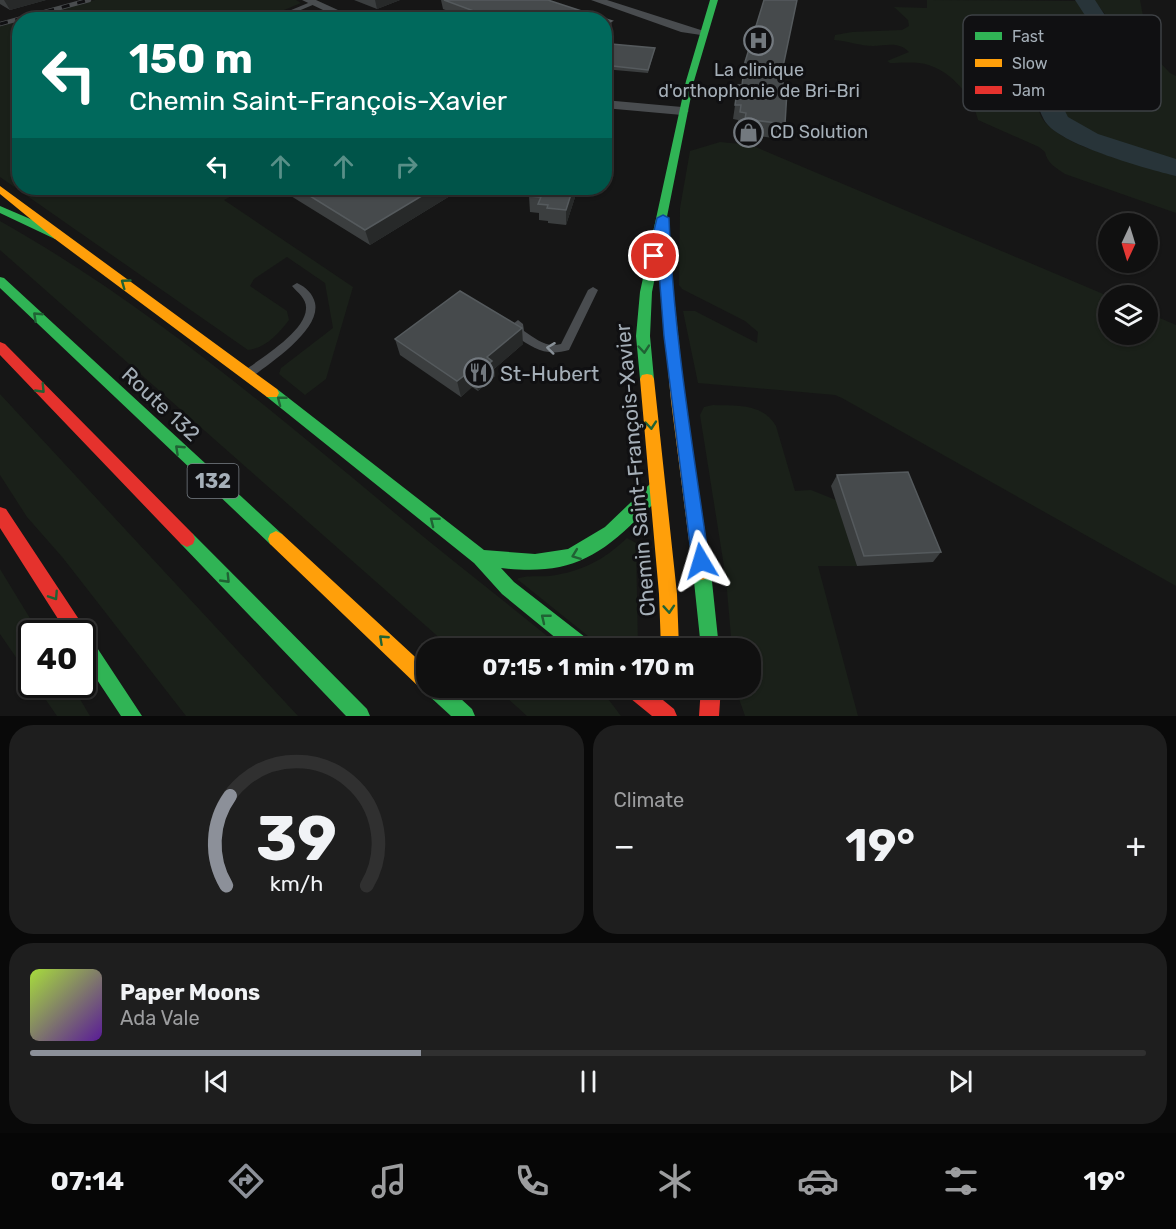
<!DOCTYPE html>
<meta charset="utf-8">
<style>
body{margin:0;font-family:Rubik,sans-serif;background:#1e1e1e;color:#f1f3f6;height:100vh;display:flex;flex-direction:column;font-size:22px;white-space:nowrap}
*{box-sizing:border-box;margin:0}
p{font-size:20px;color:#9c9d9f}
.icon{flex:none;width:33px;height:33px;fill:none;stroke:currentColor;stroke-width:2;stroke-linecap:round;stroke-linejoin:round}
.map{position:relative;height:716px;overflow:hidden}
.details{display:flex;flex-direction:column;gap:9px;padding:9px;background:#090909;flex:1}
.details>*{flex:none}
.hud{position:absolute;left:12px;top:12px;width:600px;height:183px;border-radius:24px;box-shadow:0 2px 4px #0004,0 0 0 2px #303030;background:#00695c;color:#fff;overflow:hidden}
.needle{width:39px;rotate:184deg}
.fabs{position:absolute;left:1098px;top:213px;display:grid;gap:12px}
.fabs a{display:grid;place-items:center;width:60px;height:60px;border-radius:50%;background:#101010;box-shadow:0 2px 4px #0004,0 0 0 2px #303030;font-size:30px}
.speed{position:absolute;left:18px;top:620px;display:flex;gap:12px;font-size:30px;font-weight:700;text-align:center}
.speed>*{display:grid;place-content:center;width:78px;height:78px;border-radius:50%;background:#101010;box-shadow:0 2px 4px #0004,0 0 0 2px #303030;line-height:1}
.speed .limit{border:3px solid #111;border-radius:9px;background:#fff;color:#111}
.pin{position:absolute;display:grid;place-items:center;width:51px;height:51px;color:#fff;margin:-26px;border:3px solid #fff;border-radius:50%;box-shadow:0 2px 6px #0007}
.me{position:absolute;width:66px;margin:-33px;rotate:353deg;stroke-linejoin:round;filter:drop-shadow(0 0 4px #0008)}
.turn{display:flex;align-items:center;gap:21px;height:126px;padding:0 18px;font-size:27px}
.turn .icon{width:78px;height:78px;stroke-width:2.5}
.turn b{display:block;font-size:42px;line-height:51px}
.lanes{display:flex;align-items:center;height:57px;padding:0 18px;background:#0003;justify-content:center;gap:30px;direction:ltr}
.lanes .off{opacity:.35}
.big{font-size:45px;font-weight:700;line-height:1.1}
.details .tile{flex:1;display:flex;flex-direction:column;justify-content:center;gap:9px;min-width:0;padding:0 21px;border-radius:24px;background:#1e1e1e}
.details .dial{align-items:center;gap:0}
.dial svg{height:156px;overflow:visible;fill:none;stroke:#303030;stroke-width:7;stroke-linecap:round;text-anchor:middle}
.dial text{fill:#f1f3f6;stroke:none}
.song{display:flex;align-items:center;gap:18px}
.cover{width:72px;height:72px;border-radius:9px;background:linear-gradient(135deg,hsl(80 70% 55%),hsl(270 70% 35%))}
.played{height:6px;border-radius:3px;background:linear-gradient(90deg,#8c9099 35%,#303030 35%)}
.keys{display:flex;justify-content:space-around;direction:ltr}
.heat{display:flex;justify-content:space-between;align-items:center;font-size:33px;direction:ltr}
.details .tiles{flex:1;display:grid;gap:9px;grid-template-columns:1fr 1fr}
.tile:last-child{grid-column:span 2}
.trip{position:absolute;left:416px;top:638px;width:345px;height:60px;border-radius:24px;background:#101010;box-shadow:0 2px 4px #0004,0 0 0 2px #303030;font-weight:700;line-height:60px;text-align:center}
.menu{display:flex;height:96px;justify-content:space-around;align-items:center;background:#060606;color:#9c9d9f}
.menu .icon{width:42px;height:42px}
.menu .selected{color:#8c9099}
.menu b{font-size:27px;color:#f1f3f6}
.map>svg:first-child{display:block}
</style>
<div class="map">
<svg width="1176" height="716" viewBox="0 0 1176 716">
<rect width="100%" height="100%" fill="#161616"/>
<!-- green -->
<path fill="#1a2019" d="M 95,0 L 296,0 L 301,3 L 272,15 L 266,13 L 249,19 L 23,19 Z
M 927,0 L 1078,1 L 1090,17 L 1073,31 L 1074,38 L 1060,49 L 1064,54 L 1062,58 L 1038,78 C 1038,88 1037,101 1039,111 C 1048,146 1144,165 1176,174 L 1176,213 L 1065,174 C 1056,168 1047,163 1045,152 L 1039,147 L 978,120 C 972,94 947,66 919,63 C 909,62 899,63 890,63 L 887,61 L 909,52 C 898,41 886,46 873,46 C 861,46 847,41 834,40 L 835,35 L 852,32 L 902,30 L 909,26 L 908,20 L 894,7 L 927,8 Z
M 1094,0 L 1140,0 L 1146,32 L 1129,30 L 1170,73 L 1176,76 L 1176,162 C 1136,150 1083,143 1057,108 C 1070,85 1089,66 1099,42 C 1102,32 1102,28 1111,22 Z
M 19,21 L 20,188 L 247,188 L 224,200 L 353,287 L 326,379 L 305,395 L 279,374 L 281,368 L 333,328 L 325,283 L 287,257 L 254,279 L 250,286 L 287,311 L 289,320 C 278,334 266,348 248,350 L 0,177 L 0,26 Z
M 720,142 L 751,145 L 1108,296 L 1108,334 L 1148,334 L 1148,313 L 1176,325 L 1176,586 L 842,398 L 835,395 L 698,383 L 683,311 L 695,311 L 757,343 L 758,332 L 745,321 L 682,289 L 679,285 L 680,208 L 690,151 Z
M 0,221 C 144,302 270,409 396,514 C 451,560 507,603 562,648 L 451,648 L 0,250 Z
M 0,394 L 298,716 L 186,716 L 63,558 L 27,517 L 0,475 Z
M 713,405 C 737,406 763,403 776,426 L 795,491 L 811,490 L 836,500 L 857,566 L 818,566 L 858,716 L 745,716 L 735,687 L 750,687 L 750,648 L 732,648 L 726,579 L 700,415 L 704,407 Z
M 627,538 L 636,543 L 638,648 L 603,648 L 517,579 C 525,575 539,577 549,576 C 581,572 604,560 627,538 Z
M 0,569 L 39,633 L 32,633 L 31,679 L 0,634 Z
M 35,684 L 71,684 L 90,716 L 57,716 Z
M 495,687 L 605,687 L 602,691 L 621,716 L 527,716 Z"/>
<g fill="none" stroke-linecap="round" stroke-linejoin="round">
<!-- river -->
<path fill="#283439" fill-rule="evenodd" d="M 1075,0 L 1095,0 L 1108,20 L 1087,51 L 1084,66 L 1061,103 L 1068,117 L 1098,134 L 1176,159 L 1176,176 C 1147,169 1065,146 1047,124 C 1042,118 1040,110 1037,103 L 1062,66 L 1065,51 L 1088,20 Z"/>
<!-- lane -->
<path fill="#494c4f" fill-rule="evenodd" d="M 313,1 L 316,3 L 315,4 L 277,20 L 267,20 Z
M 297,283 C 306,287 313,294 315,303 C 321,330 270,363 252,377 L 244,377 L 243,374 L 244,371 C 261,358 305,332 306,309 C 307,299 298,293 292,286 Z
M 593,287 L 598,290 L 569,350 C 546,357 534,348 515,336 L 513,324 L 518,320 L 523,324 L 524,331 C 536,339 546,348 561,344 L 588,290 Z"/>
<!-- street -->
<path fill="#494c4f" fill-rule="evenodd" d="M 302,0 L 316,0 L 360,20 L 344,20 Z
M 591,0 L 607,0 L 707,32 L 701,35 L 681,32 Z
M 604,100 L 682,107 L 689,111 L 682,115 L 604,108 Z"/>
<!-- fast -->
<path fill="#30b455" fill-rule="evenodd" d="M 710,0 L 718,0 L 694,81 L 652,292 L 650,336 L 654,379 L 652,383 L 642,383 L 640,379 L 636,336 L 640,292 L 686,81 Z
M 0,206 L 63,233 L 65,236 L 63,239 L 55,239 L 0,213 Z
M 0,277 L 4,278 L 282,534 L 284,539 L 282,544 L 276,547 L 270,544 L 0,288 Z
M 272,388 L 277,389 L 484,550 L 535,554 L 568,549 L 605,527 L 651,483 L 657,481 L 663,483 L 665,488 C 659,500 647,510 637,519 C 594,562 562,575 501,568 L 514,582 L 590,641 L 592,648 L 568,648 L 502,594 L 474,563 L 267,397 L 265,393 L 267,389 Z
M 187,531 L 193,534 L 367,709 L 370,716 L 346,716 L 181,544 L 179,539 L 181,534 Z
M 702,564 L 708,566 L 711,572 L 719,648 L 701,648 L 693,572 L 696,566 Z
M 82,631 L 88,634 L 142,716 L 121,716 L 82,657 L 82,633 L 77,633 Z
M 426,683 L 426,687 L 448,687 L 472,709 L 475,716 L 451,716 L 427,694 L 424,687 Z"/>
<!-- slow -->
<path fill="#ff9f0a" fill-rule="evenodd" d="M 0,186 L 277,389 L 279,393 L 277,397 L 267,397 L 55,239 L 0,194 Z
M 663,245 L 669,249 L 685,401 L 711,572 L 708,578 L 702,580 L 696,578 L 693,572 L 671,401 L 657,249 Z
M 647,374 L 652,375 L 654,379 L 677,594 L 679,648 L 661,648 L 659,594 L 640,379 L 642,375 Z
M 276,531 L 282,534 L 426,667 L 426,687 L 432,687 L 426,690 L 419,687 L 270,544 L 268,539 L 270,534 Z"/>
<!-- jam -->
<path fill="#e5322d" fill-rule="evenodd" d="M 0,342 L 5,344 L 193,534 L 195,539 L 193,544 L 187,547 L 181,544 L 0,355 Z
M 0,507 L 6,509 L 84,627 L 87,633 L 84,639 L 82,640 L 82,633 L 67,633 L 0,528 Z
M 622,687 L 647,687 L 674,709 L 677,716 L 652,716 L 625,694 Z
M 701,687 L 721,687 L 719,716 L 699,716 Z"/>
<defs>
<path id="rail" d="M 0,24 L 89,0"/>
</defs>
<!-- rail casing -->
<use href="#rail" stroke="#494c4e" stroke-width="4.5"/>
<!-- rail -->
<use href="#rail" stroke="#101012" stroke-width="3" stroke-dasharray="8" stroke-linecap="butt"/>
</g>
<!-- wall -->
<path fill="#3b3e3f" d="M 0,0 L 46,0 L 10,10 L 0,4 Z
M 354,0 L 400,0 L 377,9 Z
M 441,0 L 548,0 L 612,21 L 611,31 L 604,35 L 604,20 L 470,20 L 443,9 Z
M 655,48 L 648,73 L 604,69 L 604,59 Z
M 780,81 L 785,124 L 781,139 L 742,134 L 743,127 L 738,127 L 738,120 L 733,119 L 738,85 Z
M 278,188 L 463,188 L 370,245 Z
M 578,188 L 566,225 L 548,223 L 548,221 L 539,220 L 539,213 L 530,212 L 529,196 Z
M 395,339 L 523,344 L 494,369 L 495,376 L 478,391 L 472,387 L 461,397 L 400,355 Z
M 837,475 L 941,552 L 933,562 L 857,566 L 831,486 Z"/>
<!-- shaded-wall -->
<path fill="#272929" d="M 4,0 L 46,0 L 10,10 Z
M 375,0 L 400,0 L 377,9 Z
M 612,21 L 611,31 L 604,35 L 604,25 Z
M 435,188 L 463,188 L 370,245 L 365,230 Z
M 573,188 L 578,188 L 566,225 L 566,210 Z
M 522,328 L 523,344 L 494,369 L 495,376 L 478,391 L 475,375 L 487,357 Z
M 469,372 L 472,387 L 461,397 L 457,381 Z"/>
<!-- building -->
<path fill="#464a4c" stroke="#555a5d" stroke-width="1.5" d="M 444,0 L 548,0 L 612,21 L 604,25 L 604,20 L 498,20 Z
M 764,0 L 797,0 L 780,81 L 783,82 L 782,91 L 787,91 L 785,124 L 745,119 L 746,113 L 740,112 L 741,105 L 735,105 L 738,85 L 742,85 L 745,62 Z
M 290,11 L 311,20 L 268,20 Z
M 611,44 L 655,48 L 648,70 L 604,65 L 604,59 Z
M 297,188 L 435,188 L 365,230 Z
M 532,188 L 573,188 L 566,210 L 547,208 L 548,205 L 538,204 L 541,197 L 529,196 Z
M 460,291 L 522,328 L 487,357 L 492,361 L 475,375 L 469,372 L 457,381 L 395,339 Z
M 908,472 L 941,552 L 864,556 L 837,475 Z"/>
<!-- one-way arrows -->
<defs><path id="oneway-chevron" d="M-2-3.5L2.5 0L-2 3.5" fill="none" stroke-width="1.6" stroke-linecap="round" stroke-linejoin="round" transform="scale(1.5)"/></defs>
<g stroke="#206234">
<use href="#oneway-chevron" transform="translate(125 283) rotate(-144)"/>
<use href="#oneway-chevron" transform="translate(37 316) rotate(-137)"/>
<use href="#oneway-chevron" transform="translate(644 349) rotate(85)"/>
<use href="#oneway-chevron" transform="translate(41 389) rotate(46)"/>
<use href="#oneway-chevron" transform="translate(281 400) rotate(-142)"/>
<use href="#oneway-chevron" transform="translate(651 425) rotate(85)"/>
<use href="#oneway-chevron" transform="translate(179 449) rotate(-137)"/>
<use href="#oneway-chevron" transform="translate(434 521) rotate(-142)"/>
<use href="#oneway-chevron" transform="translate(576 555) rotate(159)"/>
<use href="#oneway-chevron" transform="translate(226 579) rotate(46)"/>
<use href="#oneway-chevron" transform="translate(54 596) rotate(57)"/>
<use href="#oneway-chevron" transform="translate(669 609) rotate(86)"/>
<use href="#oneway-chevron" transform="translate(545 618) rotate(-141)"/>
<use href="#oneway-chevron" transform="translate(383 639) rotate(-137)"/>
</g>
<use stroke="#899198" href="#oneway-chevron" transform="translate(551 348) rotate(-173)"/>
<!-- route -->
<path fill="#1a73e8" stroke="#114b97" stroke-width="1.5" d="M 663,215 L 669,218 C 673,333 693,447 709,561 L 707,566 L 701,569 L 695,566 L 692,561 L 664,336 L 658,259 L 654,260 L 648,256 L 657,218 Z"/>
<!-- icons -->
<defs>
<symbol id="hospital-ring" viewBox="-11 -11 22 22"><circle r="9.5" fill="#101012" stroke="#73797f" stroke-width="1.5"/><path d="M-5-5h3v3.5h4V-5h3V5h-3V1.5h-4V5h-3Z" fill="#73797f"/></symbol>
<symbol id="shop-ring" viewBox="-11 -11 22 22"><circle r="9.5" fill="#101012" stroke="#73797f" stroke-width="1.5"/><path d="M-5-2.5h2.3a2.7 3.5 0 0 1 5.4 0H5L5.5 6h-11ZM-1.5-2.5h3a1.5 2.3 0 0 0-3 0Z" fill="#73797f"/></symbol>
<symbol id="restaurant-ring" viewBox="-11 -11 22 22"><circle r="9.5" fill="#101012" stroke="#73797f" stroke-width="1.5"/><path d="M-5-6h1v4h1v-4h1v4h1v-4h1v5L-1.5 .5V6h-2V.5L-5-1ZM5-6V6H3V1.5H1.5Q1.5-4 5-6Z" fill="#73797f"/></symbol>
</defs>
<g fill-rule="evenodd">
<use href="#hospital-ring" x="742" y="24" width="33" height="33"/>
<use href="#shop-ring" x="732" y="116" width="33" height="33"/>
<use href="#restaurant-ring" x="462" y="356" width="33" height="33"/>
</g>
<g text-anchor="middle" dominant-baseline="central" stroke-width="6" stroke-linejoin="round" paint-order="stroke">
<!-- far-poi labels -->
<g font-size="18" fill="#a5afb8" stroke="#101012">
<text x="759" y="70">La clinique<tspan x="759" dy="21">d'orthophonie de Bri-Bri</tspan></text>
<text x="770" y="132" text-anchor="start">CD Solution</text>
</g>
<!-- shield labels -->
<rect fill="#101012" stroke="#787f86" stroke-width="1.5" x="187.5" y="464" width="51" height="34" rx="4.5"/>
<g font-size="20" font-weight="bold" fill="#a5afb8">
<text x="213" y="481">132</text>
</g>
<!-- poi labels -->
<g font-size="21" fill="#a5afb8" stroke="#101012" text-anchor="start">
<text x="500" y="373">St-Hubert</text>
</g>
<!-- street labels -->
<g font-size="21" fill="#a5afb8" stroke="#101012">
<text transform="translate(161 404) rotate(43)">Route 132</text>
<text transform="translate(635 470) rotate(-95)">Chemin Saint-François-Xavier</text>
</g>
</g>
<!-- legend -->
<rect x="963" y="15" width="198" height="96" rx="9" fill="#101012" stroke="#3d4044" stroke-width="1.5"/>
<rect x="975" y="32" width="27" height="8" fill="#30b455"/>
<rect x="975" y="59" width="27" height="8" fill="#ff9f0a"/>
<rect x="975" y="86" width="27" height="8" fill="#e5322d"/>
<g font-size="16" fill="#a5afb8">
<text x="1012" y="42">Fast</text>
<text x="1012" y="69">Slow</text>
<text x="1012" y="96">Jam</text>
</g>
</svg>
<div class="fabs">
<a><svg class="needle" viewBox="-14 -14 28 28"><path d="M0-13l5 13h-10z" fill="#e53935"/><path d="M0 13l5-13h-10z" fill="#9c9d9f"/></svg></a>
<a><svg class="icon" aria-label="layers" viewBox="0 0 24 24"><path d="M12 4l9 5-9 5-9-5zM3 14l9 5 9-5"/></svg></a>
</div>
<div class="speed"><div class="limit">40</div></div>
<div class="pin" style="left:654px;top:256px;background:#d93025"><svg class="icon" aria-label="arrive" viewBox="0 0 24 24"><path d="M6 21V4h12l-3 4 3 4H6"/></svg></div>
<svg class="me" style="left:701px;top:561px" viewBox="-20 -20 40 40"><path d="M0-17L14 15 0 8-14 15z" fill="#1a73e8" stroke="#fff" stroke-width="4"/></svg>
<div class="trip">07:15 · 1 min · 170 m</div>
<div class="hud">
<div class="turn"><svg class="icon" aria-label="left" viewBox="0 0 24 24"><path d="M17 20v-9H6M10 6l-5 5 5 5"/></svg><div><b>150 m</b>Chemin Saint-François-Xavier</div></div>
<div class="lanes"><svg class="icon" aria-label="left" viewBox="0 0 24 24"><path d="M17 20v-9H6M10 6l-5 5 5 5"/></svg><svg class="icon off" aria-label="ahead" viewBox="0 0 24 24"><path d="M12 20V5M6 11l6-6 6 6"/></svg><svg class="icon off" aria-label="ahead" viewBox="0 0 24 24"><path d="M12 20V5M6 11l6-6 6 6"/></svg><svg class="icon off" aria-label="right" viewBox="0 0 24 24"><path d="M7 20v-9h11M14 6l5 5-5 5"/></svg></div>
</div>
</div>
<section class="details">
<div class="tiles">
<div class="tile dial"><svg viewBox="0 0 100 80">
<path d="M14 69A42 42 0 1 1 86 69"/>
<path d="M14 69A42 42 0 0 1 16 23" stroke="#8c9099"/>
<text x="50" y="56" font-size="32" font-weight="700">39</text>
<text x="50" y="72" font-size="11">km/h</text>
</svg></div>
<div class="tile"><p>Climate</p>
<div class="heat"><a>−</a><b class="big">19°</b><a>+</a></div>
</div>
<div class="tile">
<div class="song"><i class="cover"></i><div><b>Paper Moons</b><p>Ada Vale</p></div></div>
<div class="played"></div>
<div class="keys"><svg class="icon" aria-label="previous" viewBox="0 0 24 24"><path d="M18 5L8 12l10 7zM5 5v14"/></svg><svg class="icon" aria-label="pause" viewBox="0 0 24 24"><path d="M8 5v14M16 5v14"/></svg><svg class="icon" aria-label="next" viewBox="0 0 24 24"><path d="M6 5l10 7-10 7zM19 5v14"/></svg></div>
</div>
</div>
</section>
<nav class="menu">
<b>07:14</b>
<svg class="icon selected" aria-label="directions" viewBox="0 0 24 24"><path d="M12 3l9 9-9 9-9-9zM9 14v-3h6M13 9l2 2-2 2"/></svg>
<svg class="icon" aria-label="music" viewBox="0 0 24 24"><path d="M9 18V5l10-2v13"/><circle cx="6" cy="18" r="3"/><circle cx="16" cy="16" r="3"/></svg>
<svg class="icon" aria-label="phone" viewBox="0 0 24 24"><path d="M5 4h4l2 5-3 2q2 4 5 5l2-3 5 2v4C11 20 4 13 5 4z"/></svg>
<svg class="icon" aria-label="climate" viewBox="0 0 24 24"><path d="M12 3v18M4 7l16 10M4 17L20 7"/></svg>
<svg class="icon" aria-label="car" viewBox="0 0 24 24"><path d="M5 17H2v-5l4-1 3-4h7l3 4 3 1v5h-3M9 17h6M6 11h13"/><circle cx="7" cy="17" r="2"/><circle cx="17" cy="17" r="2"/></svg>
<svg class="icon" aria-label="filters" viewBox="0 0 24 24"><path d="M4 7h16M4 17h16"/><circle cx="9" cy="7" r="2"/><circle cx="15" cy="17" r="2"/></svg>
<b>19°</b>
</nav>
